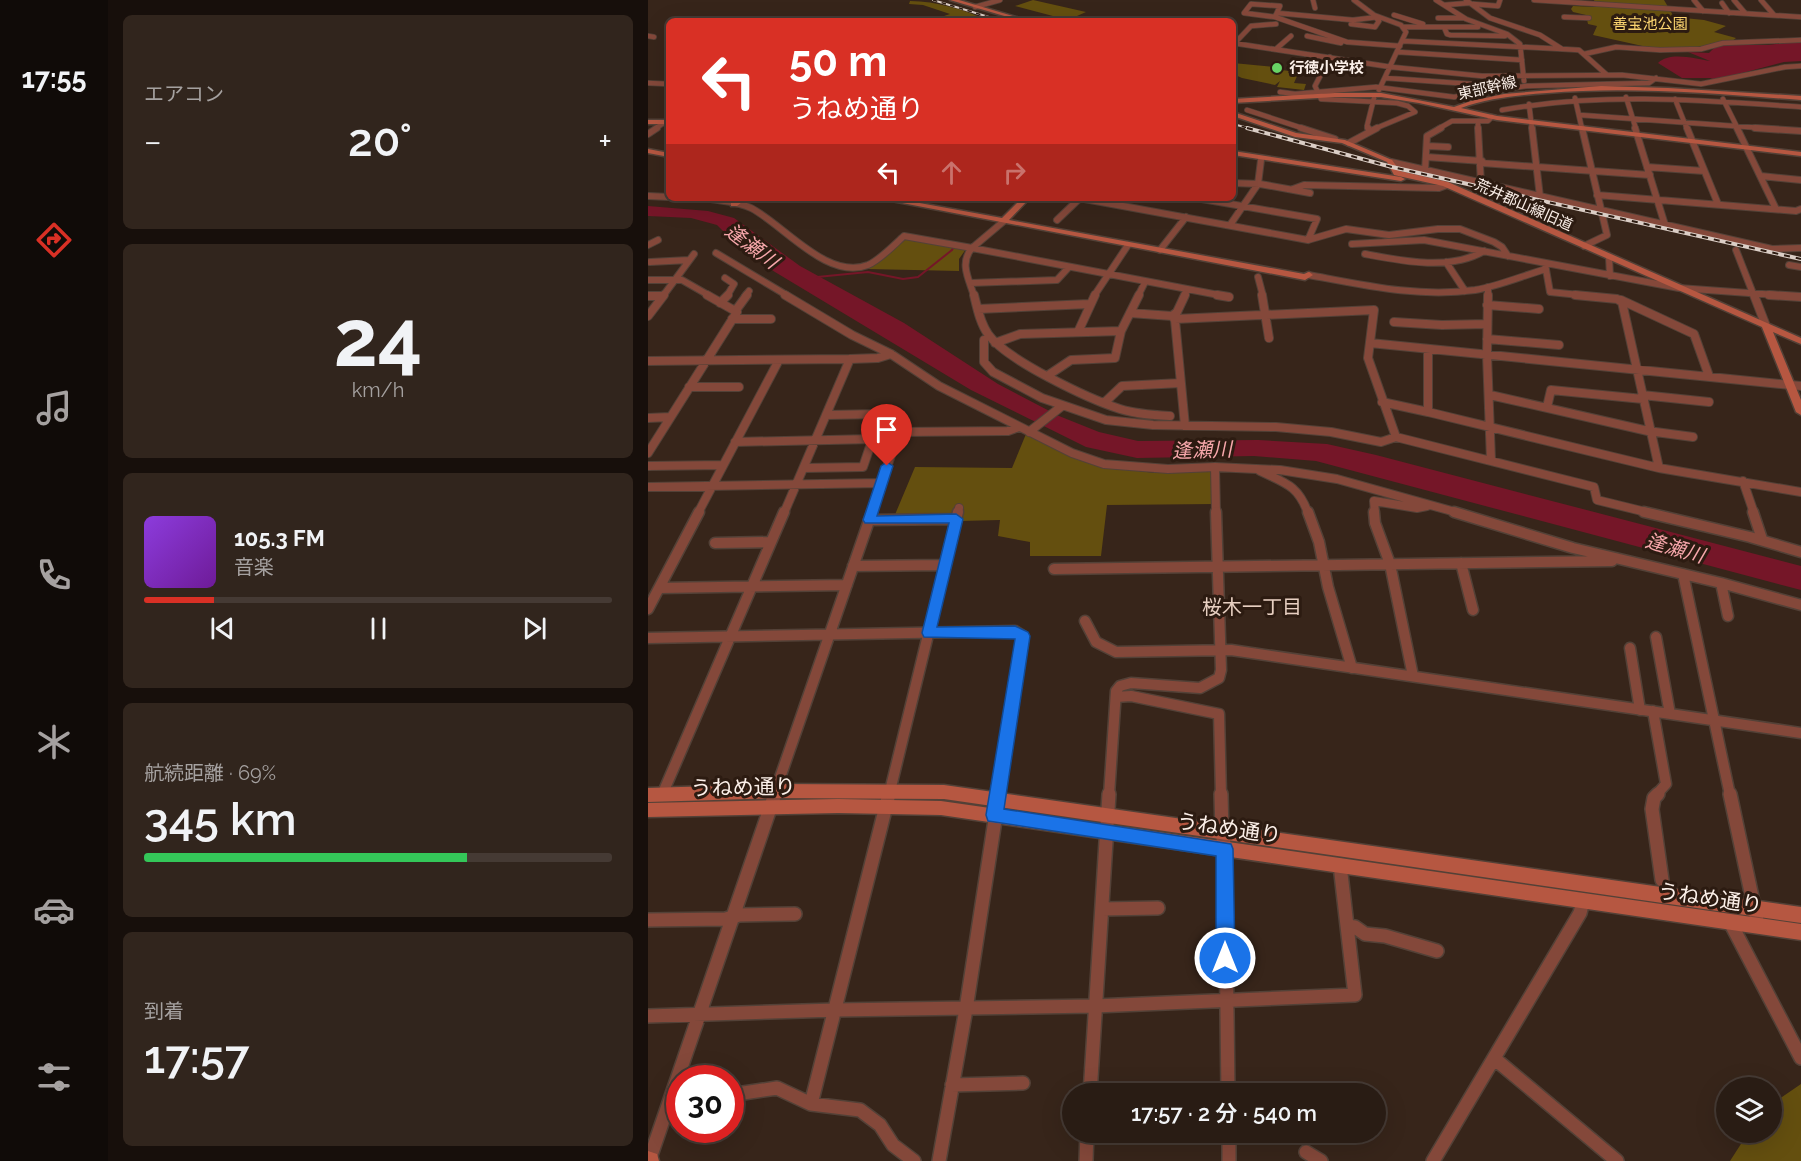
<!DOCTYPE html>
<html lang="ja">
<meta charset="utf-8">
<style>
body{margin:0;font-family:Raleway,"Noto Sans JP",sans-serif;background:#31251d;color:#f1f3f6;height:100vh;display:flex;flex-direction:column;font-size:22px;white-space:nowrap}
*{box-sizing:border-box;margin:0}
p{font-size:20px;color:#a5a1a0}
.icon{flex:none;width:33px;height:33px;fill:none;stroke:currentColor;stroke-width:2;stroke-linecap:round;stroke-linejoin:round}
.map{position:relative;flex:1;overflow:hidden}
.panel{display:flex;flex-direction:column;gap:15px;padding:15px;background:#170f0b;width:540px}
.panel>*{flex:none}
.top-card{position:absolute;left:18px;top:18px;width:570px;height:183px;border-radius:9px;box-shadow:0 6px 24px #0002,0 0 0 2px #453a34;background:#d93025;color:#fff;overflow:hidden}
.controls{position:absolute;left:1068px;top:1077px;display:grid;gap:12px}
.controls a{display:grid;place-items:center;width:66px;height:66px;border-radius:50%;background:#291c14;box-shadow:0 6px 24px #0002,0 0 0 2px #453a34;font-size:30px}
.speed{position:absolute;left:18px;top:1065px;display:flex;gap:12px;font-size:30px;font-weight:700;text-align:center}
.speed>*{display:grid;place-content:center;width:78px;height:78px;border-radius:50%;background:#291c14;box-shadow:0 6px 24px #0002,0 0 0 2px #453a34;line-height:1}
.speed .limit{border:9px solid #d22;background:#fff;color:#111}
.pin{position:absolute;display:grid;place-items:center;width:51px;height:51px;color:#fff;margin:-62px -26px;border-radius:50% 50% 50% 0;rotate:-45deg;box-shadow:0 0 6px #0007}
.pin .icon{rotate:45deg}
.me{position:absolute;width:66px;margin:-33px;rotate:0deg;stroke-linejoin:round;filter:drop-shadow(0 0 4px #0008)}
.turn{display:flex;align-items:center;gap:21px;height:126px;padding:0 24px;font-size:27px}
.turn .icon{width:78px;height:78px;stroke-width:2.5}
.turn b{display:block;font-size:42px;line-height:51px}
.lanes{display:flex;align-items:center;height:57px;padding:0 24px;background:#0003;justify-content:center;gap:30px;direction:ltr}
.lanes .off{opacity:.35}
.big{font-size:45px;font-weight:600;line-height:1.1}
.panel .widget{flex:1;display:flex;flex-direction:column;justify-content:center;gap:9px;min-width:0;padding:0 21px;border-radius:9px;background:#31251d}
.panel .dial{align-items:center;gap:0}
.dial b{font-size:78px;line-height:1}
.song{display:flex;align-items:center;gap:18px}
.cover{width:72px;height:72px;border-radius:9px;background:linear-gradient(135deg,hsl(270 70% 55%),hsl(280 70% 35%))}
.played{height:6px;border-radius:3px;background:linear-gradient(90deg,#d93025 15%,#453a34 15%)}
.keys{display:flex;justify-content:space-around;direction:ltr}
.heat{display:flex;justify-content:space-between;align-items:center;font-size:33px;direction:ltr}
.charge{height:9px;border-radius:4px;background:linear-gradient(90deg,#34c759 69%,#453a34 0)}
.trip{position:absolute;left:414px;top:1083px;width:324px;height:60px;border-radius:30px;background:#291c14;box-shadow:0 6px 24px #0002,0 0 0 2px #453a34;font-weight:600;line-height:60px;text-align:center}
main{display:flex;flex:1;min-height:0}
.tab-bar{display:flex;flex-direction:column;width:108px;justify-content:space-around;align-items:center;background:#100b08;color:#a5a1a0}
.tab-bar .icon{width:42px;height:42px}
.tab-bar .current{color:#d93025}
.tab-bar b{font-size:27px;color:#f1f3f6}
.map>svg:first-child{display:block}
</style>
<main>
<nav class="tab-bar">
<b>17:55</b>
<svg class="icon current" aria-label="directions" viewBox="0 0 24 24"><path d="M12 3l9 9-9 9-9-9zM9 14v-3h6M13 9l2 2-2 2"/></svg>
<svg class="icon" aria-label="music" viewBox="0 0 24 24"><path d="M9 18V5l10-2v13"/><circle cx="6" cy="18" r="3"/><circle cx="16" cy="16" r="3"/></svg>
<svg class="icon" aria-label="phone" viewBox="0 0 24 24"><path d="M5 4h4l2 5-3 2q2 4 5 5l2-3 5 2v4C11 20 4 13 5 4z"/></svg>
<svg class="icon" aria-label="climate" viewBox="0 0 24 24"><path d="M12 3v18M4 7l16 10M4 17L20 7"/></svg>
<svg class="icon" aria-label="car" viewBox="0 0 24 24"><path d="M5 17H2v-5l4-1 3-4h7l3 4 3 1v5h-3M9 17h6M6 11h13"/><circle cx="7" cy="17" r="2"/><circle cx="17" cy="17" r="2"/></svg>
<svg class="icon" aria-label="filters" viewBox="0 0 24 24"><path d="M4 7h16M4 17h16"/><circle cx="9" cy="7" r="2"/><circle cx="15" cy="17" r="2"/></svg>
</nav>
<section class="panel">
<div class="widget"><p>エアコン</p>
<div class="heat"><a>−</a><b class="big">20°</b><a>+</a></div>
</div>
<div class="widget dial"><b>24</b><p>km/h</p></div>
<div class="widget">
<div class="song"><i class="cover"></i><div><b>105.3 FM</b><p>音楽</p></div></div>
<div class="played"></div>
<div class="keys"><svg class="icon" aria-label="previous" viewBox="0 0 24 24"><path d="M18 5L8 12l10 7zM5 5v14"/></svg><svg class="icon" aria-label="pause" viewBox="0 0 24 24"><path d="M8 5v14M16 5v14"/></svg><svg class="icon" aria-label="next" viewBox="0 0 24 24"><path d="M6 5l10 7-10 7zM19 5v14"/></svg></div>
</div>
<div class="widget"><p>航続距離 · 69%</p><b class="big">345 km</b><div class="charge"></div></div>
<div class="widget"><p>到着</p><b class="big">17:57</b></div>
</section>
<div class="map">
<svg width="1153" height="1161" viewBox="0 0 1153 1161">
<rect width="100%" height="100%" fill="#37251a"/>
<!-- green -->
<path fill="#644f0f" d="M 385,0 L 438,12 L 420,20 L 367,6 Z
M 946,0 L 1016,0 L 1026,17 L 1056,20 L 1078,26 L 1066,32 L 1088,38 L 1083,42 L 1035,49 L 1008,49 L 945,35 L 949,26 L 940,24 L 938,15 L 925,12 L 923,9 L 925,6 L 948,7 Z
M 262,1 C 288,1 318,10 341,21 L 281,21 L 302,14 L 275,5 L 261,4 Z
M 585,63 L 628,67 L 627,69 L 641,71 L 640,73 L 650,74 L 646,83 L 658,84 L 656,90 L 629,87 L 632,81 L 627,85 L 594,78 L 585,74 Z
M 257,237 L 318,249 L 311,259 L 311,271 L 219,269 Z
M 378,434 L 459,467 L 507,473 L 565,471 L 566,504 L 459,505 L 453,556 L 382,556 L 382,542 L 350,536 L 352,520 L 312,521 L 246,517 L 267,467 L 364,468 Z
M 1153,1084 L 1153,1161 L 1082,1161 L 1100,1133 L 1124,1132 L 1124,1104 Z"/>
<!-- water -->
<path fill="#751628" d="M 1153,41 L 1153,61 L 1136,62 L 1068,80 L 1062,78 L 1034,78 L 1010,63 C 1022,51 1048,59 1062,61 L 1040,52 L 1061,53 L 1069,45 L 1120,45 Z
M 0,206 L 60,211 L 86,218 L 152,266 L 256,323 L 350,384 L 411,416 L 451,432 L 490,441 L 610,440 L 679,444 L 728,455 L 1153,566 L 1153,590 L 668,461 L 606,456 L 489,458 L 438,447 L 323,390 L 127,272 L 95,251 L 69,225 L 43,218 L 0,216 Z"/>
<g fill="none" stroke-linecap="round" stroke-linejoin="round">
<!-- stream -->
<path stroke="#751628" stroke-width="2" d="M 169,277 L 220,272 L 255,279 L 270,277 L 304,250 L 307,244"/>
<defs>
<path id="street-far4" d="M 665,0 L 667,8
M 706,0 L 726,15 L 753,25 L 758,32 L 731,90
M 788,0 L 818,19 L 859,34 L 872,44 L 876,81
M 818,0 L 842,18 L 892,35 L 914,49 L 931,50 L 959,75
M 886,0 L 1153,17
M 1046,0 L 1055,11
M 1086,0 L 1097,13
M 1113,0 L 1126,15
M 1074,3 L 1081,13
M 603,4 L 632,6 L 627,17 L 596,13 Z
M 825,4 L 850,6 L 852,0
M 796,5 L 821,3
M 327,7 L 352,0
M 629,13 L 705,20 L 730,17
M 746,15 L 775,24
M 627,17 L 699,42 L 752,46
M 916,17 L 941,18
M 790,18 L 816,18
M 703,24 L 727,27 L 731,21 L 728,18
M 755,27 L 830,27
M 796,27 L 799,34 L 802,35 L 857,36
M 0,36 L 6,37
M 659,36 L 693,43
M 755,41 L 914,49
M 585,43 L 743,67 L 834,76 L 974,75 L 1053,84 L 1137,67 L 1153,66
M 586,44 L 603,26 L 628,24
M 628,49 L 643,36
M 750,52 L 874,60
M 936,54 L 968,47 L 1012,50 L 1053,49 L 1075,43 L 1153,40
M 682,57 L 667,86 L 673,99 L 749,103 L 760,106 L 767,112 L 726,129
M 737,78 L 853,86
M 0,83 L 21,84
M 632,92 L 647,94 L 728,87 L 806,97 L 878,86 L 1001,83 L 1008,78
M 978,97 L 988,129
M 927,98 L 934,129
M 1027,99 L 1039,129
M 1075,99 L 1090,129
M 881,104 L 884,129
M 599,110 L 657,129
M 854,110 C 954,92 1052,100 1153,107
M 932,115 L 1128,129
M 830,121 L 830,129
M 7,129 L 21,119
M 721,129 L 719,126 L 726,98
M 790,129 L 804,121 L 840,121 L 844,117"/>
<path id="street-far3" d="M 653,128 L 687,139
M 720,128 L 722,131
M 830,128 L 833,184
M 884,128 L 892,197
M 934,128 L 959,235 L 936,246
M 987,128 L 1017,225
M 1039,128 L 1070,204
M 1089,128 L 1128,209
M 1107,128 L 1153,131
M 0,134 L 9,128
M 701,143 L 729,128
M 780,146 L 800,147
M 779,157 L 834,161
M 743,162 L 1124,249 L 1153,248
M 834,163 L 1002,175
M 999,167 L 1056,171
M 777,171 L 779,136 L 793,128
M 1113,176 L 1153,180
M 585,183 L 612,184 L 662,193
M 645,189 L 656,185 L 791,188 L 799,185
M 949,195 L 1148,211 L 1153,209
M 0,196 L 21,197
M 57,198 C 72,201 89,201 103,208 C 135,224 179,281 220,265 C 232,260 246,245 256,236 L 324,248 L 356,221
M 431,198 L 660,240 L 698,229 L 741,235 L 790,229 L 812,229 L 846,242 L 854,247 L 860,256
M 548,198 L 669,219 L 660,240
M 409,220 L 431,199
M 582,225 L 610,184 L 613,160
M 704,244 L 776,240 L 1031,288 L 1141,296
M 0,245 L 10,240
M 512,250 L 538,217
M 1088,250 L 1106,296
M 68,253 L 140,296
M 717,254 C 754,261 802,271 836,251
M 961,257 L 962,276
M 2,262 L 41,260
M 798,262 L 817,291
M 897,264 L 902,292 L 941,296
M 1141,265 L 1153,267
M 661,275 C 715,285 771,298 827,290 C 851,286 874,276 898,269
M 610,277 L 615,296
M 77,278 L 86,284 L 79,296
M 0,280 L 34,280 L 62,296
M 322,283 L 409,280 L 421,267
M 0,296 L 15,296
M 15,296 L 46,254
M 97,296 L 101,291
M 326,296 C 321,279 311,263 324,248 L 576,296
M 446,296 L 480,245
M 490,296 L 497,282
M 536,296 L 539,290
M 840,296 L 840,287"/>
<path id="street-far2" d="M 137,295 L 204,335 L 243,354 L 291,386 L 424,453 L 456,464 L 520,469 L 567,467 L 632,470 L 689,479 L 811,513
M 326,295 C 329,307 332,323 340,334 C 358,360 441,399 472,409 C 488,414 505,415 522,416
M 537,295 L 529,312 L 524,316 L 527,320 L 537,426
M 569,295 L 581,297
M 614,295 L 621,338
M 840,295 L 839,355 L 843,460
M 927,295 L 969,299 L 974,302 L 1011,468
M 1106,295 L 1118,326
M 1121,295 L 1153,297
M 0,296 L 15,296
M 973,300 L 1046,334 L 1061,376
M 72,303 L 80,295
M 839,305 L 891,309
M 330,309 L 441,304
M 88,310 L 99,295
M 482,313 L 524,316
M 0,316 L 16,295
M 84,319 L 123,319
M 527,319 L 726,310 L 720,358 L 748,437
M 746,322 L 794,325 L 839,324
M 430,332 L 447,295
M 839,339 L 911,345
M 336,340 L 336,362 L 345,372 L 394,398 L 458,420 L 505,425 L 628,427 L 683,432 L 733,442 L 748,437 L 946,487 L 949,500 L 1002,513
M 347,343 L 372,334 L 473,331
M 722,343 L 1153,386
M 780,349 L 780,412 L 1011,468 L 1153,492
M 0,361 L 202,359 L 230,358 L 243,354
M 402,374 L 423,360 L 467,358 L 473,331 L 491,295
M 41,387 L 91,387
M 842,395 L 1000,431 L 1045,437
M 994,395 L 1061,402
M 734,402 L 780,412
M 456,403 L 474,386 L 533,383
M 899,407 L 903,390 L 995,399
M 0,418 L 22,417
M 381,432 L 414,406
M 87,442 L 225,439
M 0,453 L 89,312 L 59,295
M 0,466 L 75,465
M 567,467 L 568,513
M 156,468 L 215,467 L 233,414 L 178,415
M 612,471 C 637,483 650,485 660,513
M 1095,481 L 1106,513
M 0,487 L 233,483
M 50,513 L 131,360
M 136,513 L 202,359
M 223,513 L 251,432 L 360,431 L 371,427
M 310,513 L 311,508
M 727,513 L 726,501 L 769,508 L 779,506"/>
<path id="street-far1" d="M 660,512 L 671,542 L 680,587 L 704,668
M 726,512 L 727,523 L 742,564 L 765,676
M 806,512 L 925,548 L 1073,583 L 1153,605
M 996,512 L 1102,537 L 1153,552
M 1105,512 L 1114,539
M 221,520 L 308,519
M 67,543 L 123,542
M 813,563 L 825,610
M 205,566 L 297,565
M 406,569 L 964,561
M 1035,574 L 1082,795
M 1073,583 L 1080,616
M 12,588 L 199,585
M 0,609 L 51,512
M 437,621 L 448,642 L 468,652 L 583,650 L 1153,733
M 1008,637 L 1022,714
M 0,638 L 367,631 L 375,636 L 351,795
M 982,648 L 992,710
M 468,697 L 483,696 L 571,714 L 573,795
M 1005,711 L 1018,784 L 1008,795
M 14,795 L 136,512
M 126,795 L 224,512
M 241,795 L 310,512
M 461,795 L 468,691 L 472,686 L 483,683 L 552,688 L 571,678 L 573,670 L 568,512"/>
<path id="street" d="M 573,794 L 574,833 L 577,849 L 580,1094
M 1010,794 L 1006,798 L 1004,809 L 1014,880
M 1082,794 L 1110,925
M 454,909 L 510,908
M 0,920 L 78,919 L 91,915 L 147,914
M 1082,922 L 1153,1058
M 699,926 L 707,927 L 717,934 L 737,936 L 789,951
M 0,1016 L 187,1010 L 447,1006 L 707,995 L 692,865
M 847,1059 L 969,1161
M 304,1085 L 375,1083
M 442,1094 L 461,794
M 82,1095 L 129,1088 L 163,1104 L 212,1110 L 232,1125 L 245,1145 L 266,1161
M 163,1104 L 241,794
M 581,1132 L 581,1161
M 658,1152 L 673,1161
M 1,1161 L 127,794
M 291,1161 L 318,1009 L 351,794
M 438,1161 L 439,1132
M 785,1161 L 932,913 L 935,901"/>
<path id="secondary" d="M 302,0 L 311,0 L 382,21 L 373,21 Z
M 953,86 L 1020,88 L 1153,96 L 1153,100 C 1069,94 984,86 899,93 C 871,95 840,98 813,108 L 849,116 L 1153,152 L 1153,156 L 849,120 L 771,103 L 733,97 L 687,97 L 585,103 L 585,99 L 687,93 L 733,93 L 806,107 L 823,101 L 856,94 Z
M 585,112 L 648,133 L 697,140 L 744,160 L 752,171 L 800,182 L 1153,338 L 1153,344 L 1125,332 L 1153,400 L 1153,415 L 1148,412 L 1114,327 L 795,186 L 746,175 L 739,162 L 694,143 L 647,137 L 585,116 Z
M 0,120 L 21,120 L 21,124 L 0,124 Z
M 0,149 L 21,153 L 21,157 L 0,153 Z
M 585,151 L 753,177 L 757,179 L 753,181 L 585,155 Z
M 90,198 L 99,198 L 89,206 L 83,206 L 83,202 Z
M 228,198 L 244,198 L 354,218 L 374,198 L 382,198 L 361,220 L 656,274 L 661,272 L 665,275 L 657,280 Z
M 128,784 L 296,785 L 1153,907 L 1153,923 L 296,799 L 128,798 L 0,802 L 0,788 Z
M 190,799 L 293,801 L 1153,924 L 1153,940 L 293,815 L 190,813 L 0,817 L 0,803 Z
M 0,1151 L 9,1154 L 11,1161 L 0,1161 Z"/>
</defs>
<!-- street-far4 casing -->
<use href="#street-far4" stroke="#534137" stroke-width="6"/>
<!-- street-far3 casing -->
<use href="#street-far3" stroke="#534137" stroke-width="8"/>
<!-- street-far2 casing -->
<use href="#street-far2" stroke="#534137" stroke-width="10"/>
<!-- street-far1 casing -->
<use href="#street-far1" stroke="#534137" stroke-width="13"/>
<!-- street casing -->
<use href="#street" stroke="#534137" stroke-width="16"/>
<!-- secondary casing -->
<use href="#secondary" stroke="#534137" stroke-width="3"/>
<!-- street-far4 -->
<use href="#street-far4" stroke="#84483a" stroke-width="4.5"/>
<!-- street-far3 -->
<use href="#street-far3" stroke="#84483a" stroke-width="6"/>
<!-- street-far2 -->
<use href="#street-far2" stroke="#84483a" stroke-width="8"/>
<!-- street-far1 -->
<use href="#street-far1" stroke="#84483a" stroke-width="10"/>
<!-- street -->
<use href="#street" stroke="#84483a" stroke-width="13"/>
<!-- secondary -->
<use href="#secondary" fill="#b65741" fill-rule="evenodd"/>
<defs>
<path id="rail-far1" d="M 285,0 L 354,21
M 585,124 L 604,129"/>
<path id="rail" d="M 599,128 L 744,167 L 1153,259"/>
</defs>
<!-- rail-far1 casing -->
<use href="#rail-far1" stroke="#dbcec6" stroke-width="2"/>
<!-- rail casing -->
<use href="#rail" stroke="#dbcec6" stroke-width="4"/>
<!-- rail-far1 -->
<use href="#rail-far1" stroke="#2c1b11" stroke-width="1.5" stroke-dasharray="4.5" stroke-linecap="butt"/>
<!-- rail -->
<use href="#rail" stroke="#2c1b11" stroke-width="2" stroke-dasharray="6" stroke-linecap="butt"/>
</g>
<!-- route -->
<path fill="#1a73e8" stroke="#114b97" stroke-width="1.5" d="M 239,462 L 245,466 L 229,516 L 308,514 L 315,519 L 289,627 L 367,626 L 380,632 L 382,636 L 356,809 L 583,844 L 585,849 L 587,958 L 584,965 L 577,967 L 571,965 L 568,958 L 568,856 L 340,821 L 338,815 L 367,639 L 276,637 L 274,633 L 301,523 L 217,523 L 215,520 L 233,466 Z"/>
<!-- markers -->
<circle fill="#68d465" stroke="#2c1b11" stroke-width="2" cx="629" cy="68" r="6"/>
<g text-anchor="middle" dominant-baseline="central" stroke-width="6" stroke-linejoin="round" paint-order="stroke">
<!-- far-park labels -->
<g font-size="15" fill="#fbd470" stroke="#2c1b11">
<text x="1002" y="24">善宝池公園</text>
</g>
<!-- far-poi labels -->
<g font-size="15" font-weight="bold" fill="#fcf0e9" stroke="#2c1b11" text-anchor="start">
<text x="641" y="68">行徳小学校</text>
</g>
<!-- far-street labels -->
<g font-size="15" fill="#fcf0e9" stroke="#2c1b11">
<text transform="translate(839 88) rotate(-13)">東部幹線</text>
<text transform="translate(876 205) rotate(24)">荒井郡山線旧道</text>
</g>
<!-- water labels -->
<g font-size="20" font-style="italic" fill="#f7a7ab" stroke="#2c1b11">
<text transform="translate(104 246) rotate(37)">逢瀬川</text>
<text transform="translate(554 450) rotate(-2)">逢瀬川</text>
<text transform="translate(1027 548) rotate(16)">逢瀬川</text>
</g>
<!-- neighbourhood labels -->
<g font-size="20" fill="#e7cfc1" stroke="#2c1b11">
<text x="604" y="607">桜木一丁目</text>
</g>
<!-- near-street labels -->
<g font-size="21" fill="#fcf0e9" stroke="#2c1b11">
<text transform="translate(95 787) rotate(-1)">うねめ通り</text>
<text transform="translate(581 828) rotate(8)">うねめ通り</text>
<text transform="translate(1062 898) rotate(8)">うねめ通り</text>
</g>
</g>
</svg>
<div class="controls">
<a><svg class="icon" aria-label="layers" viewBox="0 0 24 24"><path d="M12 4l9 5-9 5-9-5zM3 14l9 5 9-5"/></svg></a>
</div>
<div class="speed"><div class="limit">30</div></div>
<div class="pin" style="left:239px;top:466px;background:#d93025"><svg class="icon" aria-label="arrive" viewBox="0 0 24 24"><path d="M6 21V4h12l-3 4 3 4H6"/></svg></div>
<svg class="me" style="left:577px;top:958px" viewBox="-20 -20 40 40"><circle r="17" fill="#1a73e8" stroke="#fff" stroke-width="3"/><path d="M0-11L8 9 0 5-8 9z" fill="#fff"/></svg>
<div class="trip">17:57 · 2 分 · 540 m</div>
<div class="top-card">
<div class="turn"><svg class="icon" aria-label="left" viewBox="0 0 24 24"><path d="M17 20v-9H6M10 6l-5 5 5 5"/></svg><div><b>50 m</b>うねめ通り</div></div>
<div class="lanes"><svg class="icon" aria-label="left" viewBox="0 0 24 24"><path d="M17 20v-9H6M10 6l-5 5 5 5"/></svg><svg class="icon off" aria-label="ahead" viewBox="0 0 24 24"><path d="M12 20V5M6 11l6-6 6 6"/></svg><svg class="icon off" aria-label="right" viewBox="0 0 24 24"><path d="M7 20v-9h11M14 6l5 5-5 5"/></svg></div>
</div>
</div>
</main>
